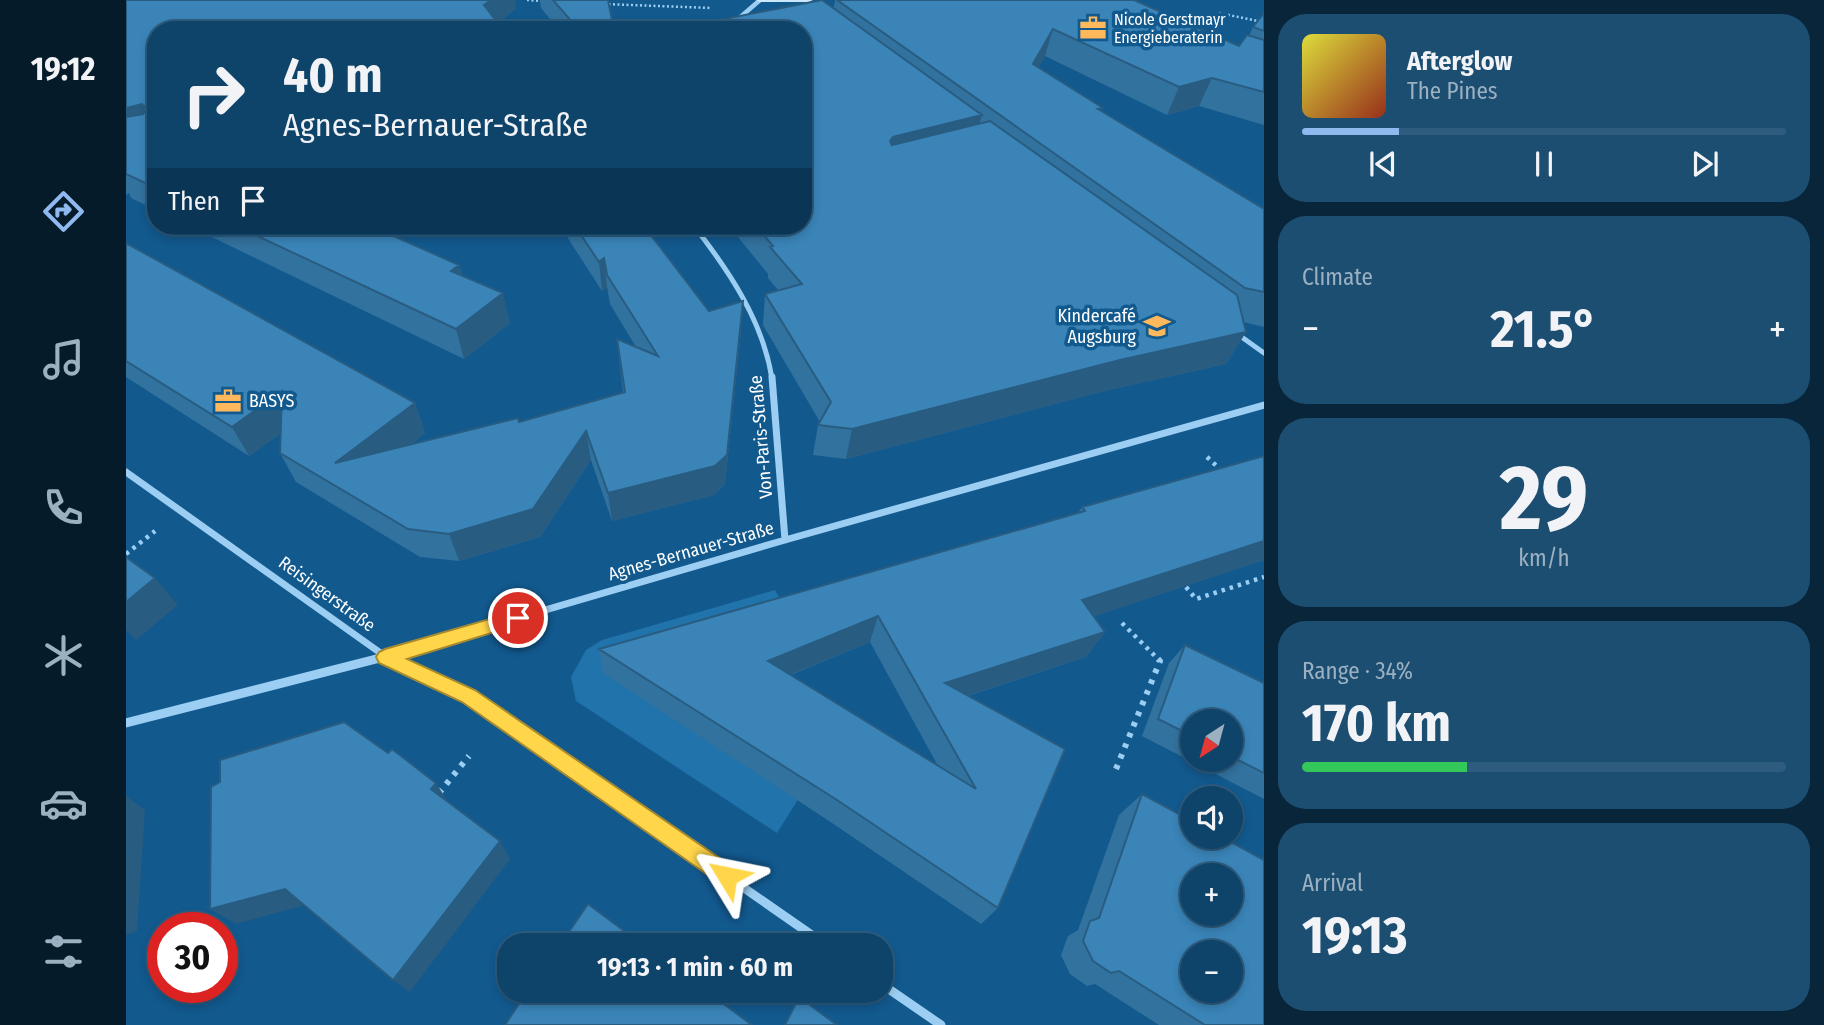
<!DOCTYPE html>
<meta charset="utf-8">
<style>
body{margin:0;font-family:"Fira Sans Condensed",sans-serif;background:#1c4e72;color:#f1f3f6;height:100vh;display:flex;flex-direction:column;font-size:26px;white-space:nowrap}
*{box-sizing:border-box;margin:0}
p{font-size:23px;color:#9bb0c1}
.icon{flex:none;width:38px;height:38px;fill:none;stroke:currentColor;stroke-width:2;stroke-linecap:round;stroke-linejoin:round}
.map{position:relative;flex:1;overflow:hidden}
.side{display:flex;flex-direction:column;gap:14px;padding:14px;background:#08253a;width:560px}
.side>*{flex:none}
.hud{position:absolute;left:21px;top:21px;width:665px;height:214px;border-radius:28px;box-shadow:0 4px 10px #0003,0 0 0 2px #2e5c7e;background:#0e436a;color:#f1f3f6;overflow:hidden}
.needle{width:46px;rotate:216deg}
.fabs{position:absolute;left:1054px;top:709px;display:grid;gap:14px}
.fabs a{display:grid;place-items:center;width:63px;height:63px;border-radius:50%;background:#0e436a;box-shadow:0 4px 10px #0003,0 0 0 2px #2e5c7e;font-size:35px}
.speed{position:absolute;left:21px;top:912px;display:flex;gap:14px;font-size:35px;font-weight:700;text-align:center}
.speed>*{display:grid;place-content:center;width:91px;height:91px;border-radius:50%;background:#0e436a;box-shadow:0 4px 10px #0003,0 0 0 2px #2e5c7e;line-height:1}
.speed .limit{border:10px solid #d22;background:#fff;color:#111}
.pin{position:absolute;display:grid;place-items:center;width:60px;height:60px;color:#fff;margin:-30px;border:4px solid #fff;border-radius:50%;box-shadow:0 2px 7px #0007}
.me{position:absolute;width:77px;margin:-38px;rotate:305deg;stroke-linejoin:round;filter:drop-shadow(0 0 5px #0008)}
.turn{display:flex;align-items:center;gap:24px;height:147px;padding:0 21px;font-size:32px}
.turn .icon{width:91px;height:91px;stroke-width:2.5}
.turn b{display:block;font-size:49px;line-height:60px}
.then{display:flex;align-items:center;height:66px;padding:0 21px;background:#0003;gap:14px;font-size:26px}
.big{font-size:52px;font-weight:700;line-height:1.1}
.side .card{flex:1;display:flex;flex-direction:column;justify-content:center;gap:10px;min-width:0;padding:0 24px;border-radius:28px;background:#1c4e72}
.side .dial{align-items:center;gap:0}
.dial b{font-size:91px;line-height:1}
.song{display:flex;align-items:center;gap:21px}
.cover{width:84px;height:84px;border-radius:10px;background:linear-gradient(135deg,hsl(60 70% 55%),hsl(10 70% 35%))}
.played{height:7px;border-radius:4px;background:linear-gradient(90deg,#90b9f0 20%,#2e5c7e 20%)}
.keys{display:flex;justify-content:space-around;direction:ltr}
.heat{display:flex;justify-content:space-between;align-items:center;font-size:38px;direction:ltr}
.charge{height:10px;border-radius:5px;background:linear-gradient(90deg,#34c759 34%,#2e5c7e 0)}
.trip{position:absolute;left:371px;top:933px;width:396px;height:70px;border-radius:28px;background:#0e436a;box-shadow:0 4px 10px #0003,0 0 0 2px #2e5c7e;font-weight:700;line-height:70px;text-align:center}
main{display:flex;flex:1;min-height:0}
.tab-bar{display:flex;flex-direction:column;width:126px;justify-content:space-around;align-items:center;background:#061b2a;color:#9bb0c1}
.tab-bar .icon{width:49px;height:49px}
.tab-bar .current{color:#90b9f0}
.tab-bar b{font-size:32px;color:#f1f3f6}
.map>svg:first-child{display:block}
</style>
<main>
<nav class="tab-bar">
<b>19:12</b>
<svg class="icon current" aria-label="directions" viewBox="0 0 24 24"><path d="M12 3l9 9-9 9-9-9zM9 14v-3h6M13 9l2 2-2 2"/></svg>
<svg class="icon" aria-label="music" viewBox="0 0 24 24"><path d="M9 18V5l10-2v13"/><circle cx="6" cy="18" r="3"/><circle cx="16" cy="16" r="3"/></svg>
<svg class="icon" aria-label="phone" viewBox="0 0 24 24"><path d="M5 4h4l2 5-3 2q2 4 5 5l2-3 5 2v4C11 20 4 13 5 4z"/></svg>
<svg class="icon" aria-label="climate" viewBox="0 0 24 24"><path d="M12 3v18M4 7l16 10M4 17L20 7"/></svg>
<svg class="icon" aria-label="car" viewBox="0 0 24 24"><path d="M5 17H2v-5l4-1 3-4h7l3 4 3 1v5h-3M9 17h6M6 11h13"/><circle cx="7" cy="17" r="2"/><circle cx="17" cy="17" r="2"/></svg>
<svg class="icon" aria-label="filters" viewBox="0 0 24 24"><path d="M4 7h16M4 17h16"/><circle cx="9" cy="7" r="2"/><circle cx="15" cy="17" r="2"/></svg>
</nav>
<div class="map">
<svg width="1138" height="1025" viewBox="0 0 1138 1025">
<rect width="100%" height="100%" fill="#12598e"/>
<!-- green -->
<path fill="#2073ab" d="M 649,590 L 664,617 L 500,666 L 675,795 L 651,833 L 450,701 L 445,677 L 460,650 L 476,640 Z"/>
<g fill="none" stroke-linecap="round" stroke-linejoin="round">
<!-- path-far2 -->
<path stroke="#9bcef2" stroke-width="2.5" stroke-dasharray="2 2.5" stroke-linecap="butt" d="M 401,0 L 417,1
M 478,4 L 585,8
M 1093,13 L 1137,22"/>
<!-- path-far1 -->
<path stroke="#9bcef2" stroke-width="4.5" stroke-dasharray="3.5 5" stroke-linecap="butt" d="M 1081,457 L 1096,471
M 0,554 L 29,531
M 1060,587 L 1070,599 L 1138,577
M 996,623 L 1032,659"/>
<!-- path -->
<path stroke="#9bcef2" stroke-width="6" stroke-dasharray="4.5 7" stroke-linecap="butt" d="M 990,769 L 1034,661 L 1030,657
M 313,793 L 343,756"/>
<!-- minor-far3 -->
<path stroke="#9bcef2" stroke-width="4.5" d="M 611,20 L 634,0"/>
<!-- minor-far2 -->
<path stroke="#9bcef2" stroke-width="5" d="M 568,226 C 603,271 637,321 646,379
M 1110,333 L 1138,353"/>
<!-- minor-far1 -->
<path stroke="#9bcef2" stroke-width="7" d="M 646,377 L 659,540
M 0,472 L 263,659
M 251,659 L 659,540 L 1138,405"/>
<!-- minor -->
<path stroke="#9bcef2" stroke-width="9" d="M 260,657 L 342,696 L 700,945
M 0,723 L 258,657
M 754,983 L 815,1025"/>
<!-- secondary -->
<path fill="#cae7fc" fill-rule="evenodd" d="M 630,0 L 687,0 L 683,2 L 634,2 Z"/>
</g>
<!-- wall -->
<path fill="#32729e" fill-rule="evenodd" d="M 0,0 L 390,8 L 372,23 L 30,30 L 30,210 L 5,198 L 3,193 L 0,195 Z
M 414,0 L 482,0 L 488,30 L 433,30 L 415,8 Z
M 709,0 L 1008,0 L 1113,46 L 1123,36 L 1127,27 L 1138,13 L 1138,125 L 1073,106 L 1041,115 L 919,56 L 912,68 L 975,111 L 1138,209 L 1138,327 L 1117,322 L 1120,332 L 1100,364 L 978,391 L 720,459 L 687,455 L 692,425 L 694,422 L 637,325 L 639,294 L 652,290 L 642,278 L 642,274 L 603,226 L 677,226 Z
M 63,226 L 245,226 L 333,265 L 336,276 L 384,323 L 338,359 Z
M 434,226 L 525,226 L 527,229 L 527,239 L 583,311 L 615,331 L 599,484 L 588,495 L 486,521 L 465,460 L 414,537 L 333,561 L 294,557 L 170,482 L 154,453 L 155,433 L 123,456 L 0,377 L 0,243 L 289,403 L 299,433 L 284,445 L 393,422 L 497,393 L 491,339 L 510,347 L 484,304 L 481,287 L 476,291 Z
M 1138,456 L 1138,560 L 968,616 L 979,632 L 960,657 L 842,696 L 872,908 L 855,924 L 703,821 L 477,673 L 473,649 L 952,513 L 956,507 ZM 744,642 L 812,766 L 665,675 Z
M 1059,645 L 1138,683 L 1138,799 L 1016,736 L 1043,663 ZM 1066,721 L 1104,721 L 1104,760 L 1066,760 Z
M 1016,794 L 1138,1025 L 1033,1025 L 969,984 L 961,986 L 944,974 L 935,955 L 942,936 L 952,930 L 993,815 Z"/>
<!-- shaded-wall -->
<path fill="#295c81" d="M 365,0 L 389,0 L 390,8 L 364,30 L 358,5 Z
M 927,29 L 919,56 L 898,92 L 907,64 Z
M 1086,78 L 1073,106 L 1041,115 L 1053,87 Z
M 16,104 L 30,132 L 0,138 L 0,108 Z
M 856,115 L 848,144 L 762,166 L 764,141 L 767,137 Z
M 527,229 L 528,258 L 521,230 Z
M 478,258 L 481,287 L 476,291 L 473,262 Z
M 333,265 L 340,295 L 325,271 Z
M 377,293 L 384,323 L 338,359 L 330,329 Z
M 617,301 L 615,331 L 599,484 L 588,495 L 486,521 L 482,493 Z
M 1120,332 L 1100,364 L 978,391 L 720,459 L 726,429 L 994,360 Z
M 156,391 L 172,421 L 123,456 L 106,427 Z
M 289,403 L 299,433 L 223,492 L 209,463 Z
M 460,431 L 465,460 L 414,537 L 333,561 L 323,534 Z
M 1138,541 L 1138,560 L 939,626 L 956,600 Z
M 29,578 L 52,605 L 10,640 L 0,630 L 0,602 Z
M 752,616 L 744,642 L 639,685 L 642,661 Z
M 979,632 L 960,657 L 807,707 L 819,683 Z
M 310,783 L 323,803 L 305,789 Z
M 0,796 L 19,810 L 11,931 L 0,935 Z
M 374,841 L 384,859 L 284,992 L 267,980 Z
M 159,889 L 180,905 L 110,924 L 84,909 Z"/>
<!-- building -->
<path fill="#3a84b8" stroke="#295c81" stroke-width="2" fill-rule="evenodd" d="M 0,0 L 365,0 L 358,5 L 377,30 L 30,30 L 30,188 L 0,174 L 0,117 L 17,114 L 21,109 L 16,104 L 0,108 Z
M 427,0 L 482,0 L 488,30 L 453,30 Z
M 696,0 L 856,115 L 767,137 L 764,141 L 766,145 L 864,121 L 1111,295 L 1120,332 L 994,360 L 726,429 L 692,425 L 705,402 L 639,294 L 676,284 L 644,247 L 647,246 L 630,226 L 677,226 L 677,30 L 573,30 L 588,21 Z
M 711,0 L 1008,0 L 1113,46 L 1121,35 L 1138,40 L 1138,92 L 1086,78 L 1053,87 L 927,29 L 907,64 L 977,108 L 972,109 L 1138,209 L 1138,292 L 1119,288 Z
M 1138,13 L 1138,31 L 1127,27 Z
M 110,226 L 245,226 L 333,265 L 325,271 L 377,293 L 330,329 Z
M 449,226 L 525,226 L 527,229 L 521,230 L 583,311 L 617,301 L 601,455 L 589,466 L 482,493 L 460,431 L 407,509 L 323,534 L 282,529 L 154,453 L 156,391 L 106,427 L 0,361 L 0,243 L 289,403 L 209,463 L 392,418 L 393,422 L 499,392 L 491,339 L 532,356 L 481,275 L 478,258 L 473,262 Z
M 1138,456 L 1138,541 L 956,600 L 979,632 L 819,683 L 939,749 L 872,908 L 711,800 L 473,649 L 959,511 L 956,507 ZM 752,616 L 850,789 L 642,661 Z
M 0,557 L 29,578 L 0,602 Z
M 1059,645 L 1138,683 L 1138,773 L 1104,756 L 1104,721 L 1066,721 L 1066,736 L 1032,719 Z
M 218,722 L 262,753 L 266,749 L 310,783 L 305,789 L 374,841 L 267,980 L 159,889 L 84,909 L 85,787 L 94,782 L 94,760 Z
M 1016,794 L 1066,821 L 1066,836 L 1094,836 L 1138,860 L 1138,1025 L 1079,1025 L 993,971 L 985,973 L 967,961 L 957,941 L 964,921 L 973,918 ZM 1066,875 L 1104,875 L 1104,914 L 1066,914 ZM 1066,952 L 1104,952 L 1104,990 L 1066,990 Z
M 462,904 L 517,945 L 434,945 Z
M 402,990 L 579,990 L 626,1025 L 379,1025 Z
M 673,997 L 711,1025 L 659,1025 Z"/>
<!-- route -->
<path fill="#ffd54a" stroke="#a68a30" stroke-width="2" d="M 392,611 L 398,613 L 401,618 L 398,623 L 281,659 L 349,690 L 608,868 L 611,876 L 608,883 L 601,887 L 593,883 L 336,702 L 253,663 L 250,657 L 253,652 L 259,649 Z"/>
<!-- icons -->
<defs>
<symbol id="office-bare" viewBox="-9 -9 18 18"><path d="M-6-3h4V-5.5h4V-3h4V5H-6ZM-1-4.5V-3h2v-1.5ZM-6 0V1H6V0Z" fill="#ffb95c" stroke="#12598e" stroke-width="2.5" paint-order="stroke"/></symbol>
<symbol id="school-bare" viewBox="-9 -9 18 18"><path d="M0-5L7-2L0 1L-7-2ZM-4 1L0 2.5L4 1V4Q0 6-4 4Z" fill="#ffb95c" stroke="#12598e" stroke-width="2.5" paint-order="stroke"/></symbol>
</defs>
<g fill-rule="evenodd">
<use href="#office-bare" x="948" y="9" width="38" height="38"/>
<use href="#school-bare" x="1012" y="307" width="38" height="38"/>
<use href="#office-bare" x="83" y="382" width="38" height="38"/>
</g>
<g text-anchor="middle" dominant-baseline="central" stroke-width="7" stroke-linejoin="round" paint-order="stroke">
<!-- far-poi labels -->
<g font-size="16" fill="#fff" stroke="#12598e" text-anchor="start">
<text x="988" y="19">Nicole Gerstmayr<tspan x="988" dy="18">Energieberaterin</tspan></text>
</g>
<!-- poi labels -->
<g font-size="18" fill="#fff" stroke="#12598e" text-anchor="end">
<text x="1010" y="316">Kindercafé<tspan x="1010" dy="21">Augsburg</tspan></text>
<text x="123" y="401" text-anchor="start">BASYS</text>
</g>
<!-- street labels -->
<g font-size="18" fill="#fff" stroke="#12598e">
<text transform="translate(635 437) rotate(-95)">Von-Paris-Straße</text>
<text transform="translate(565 551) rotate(-16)">Agnes-Bernauer-Straße</text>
<text transform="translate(201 594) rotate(36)">Reisingerstraße</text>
</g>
</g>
</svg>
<div class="fabs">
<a><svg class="needle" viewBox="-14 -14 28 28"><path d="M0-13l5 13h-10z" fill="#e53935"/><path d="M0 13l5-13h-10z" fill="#9bb0c1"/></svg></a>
<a><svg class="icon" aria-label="sound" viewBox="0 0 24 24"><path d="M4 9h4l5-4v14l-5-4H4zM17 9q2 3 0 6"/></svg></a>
<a>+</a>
<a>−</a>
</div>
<div class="speed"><div class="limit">30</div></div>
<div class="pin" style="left:392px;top:618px;background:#d93025"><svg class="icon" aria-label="arrive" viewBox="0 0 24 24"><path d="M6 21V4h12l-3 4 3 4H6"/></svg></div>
<svg class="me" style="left:601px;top:876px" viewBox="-20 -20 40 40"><path d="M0-17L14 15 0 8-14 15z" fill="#ffd54a" stroke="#fff" stroke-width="4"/></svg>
<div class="trip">19:13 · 1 min · 60 m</div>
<div class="hud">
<div class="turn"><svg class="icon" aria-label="right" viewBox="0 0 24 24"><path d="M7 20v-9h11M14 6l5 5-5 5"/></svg><div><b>40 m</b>Agnes-Bernauer-Straße</div></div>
<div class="then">Then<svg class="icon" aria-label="arrive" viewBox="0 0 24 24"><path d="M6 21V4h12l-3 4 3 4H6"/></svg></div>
</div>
</div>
<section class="side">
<div class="card">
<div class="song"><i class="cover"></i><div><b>Afterglow</b><p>The Pines</p></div></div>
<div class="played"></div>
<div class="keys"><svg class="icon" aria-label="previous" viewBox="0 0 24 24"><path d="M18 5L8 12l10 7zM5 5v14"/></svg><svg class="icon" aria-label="pause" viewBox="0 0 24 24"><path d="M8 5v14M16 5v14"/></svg><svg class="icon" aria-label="next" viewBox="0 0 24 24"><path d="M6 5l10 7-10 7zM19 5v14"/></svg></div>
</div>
<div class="card"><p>Climate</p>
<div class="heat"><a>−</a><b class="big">21.5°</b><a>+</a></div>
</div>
<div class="card dial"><b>29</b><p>km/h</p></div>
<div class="card"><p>Range · 34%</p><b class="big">170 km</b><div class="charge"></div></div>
<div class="card"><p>Arrival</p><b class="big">19:13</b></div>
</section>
</main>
